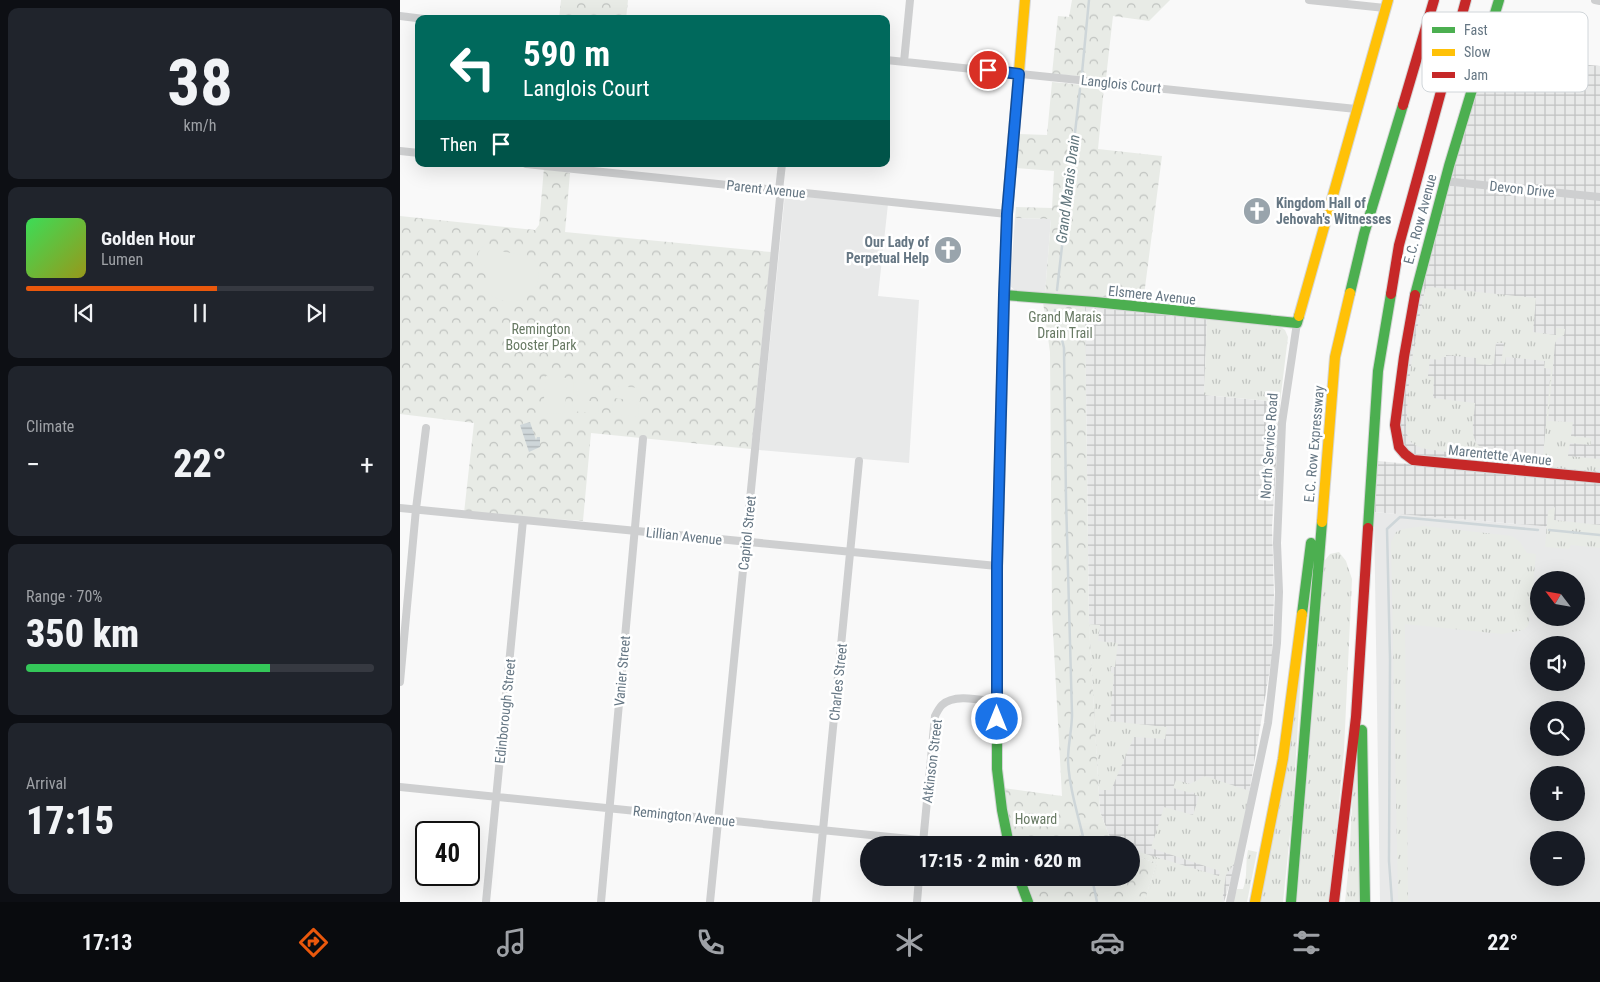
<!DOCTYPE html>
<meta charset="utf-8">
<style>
body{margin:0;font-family:"Roboto Condensed",sans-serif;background:#20242c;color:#f1f3f6;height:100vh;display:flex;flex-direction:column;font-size:19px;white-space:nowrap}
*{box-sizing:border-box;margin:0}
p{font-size:16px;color:#9ea1a6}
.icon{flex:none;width:28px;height:28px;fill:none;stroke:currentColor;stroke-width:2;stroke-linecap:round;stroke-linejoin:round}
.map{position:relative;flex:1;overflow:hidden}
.drawer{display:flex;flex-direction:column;gap:8px;padding:8px;background:#0d0f14;width:400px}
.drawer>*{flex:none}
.hud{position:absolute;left:15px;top:15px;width:475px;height:152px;border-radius:10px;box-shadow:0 5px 20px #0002;background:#00695c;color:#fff;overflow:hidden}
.needle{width:32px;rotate:301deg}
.fabs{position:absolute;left:1130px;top:571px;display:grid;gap:10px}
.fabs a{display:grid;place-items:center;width:55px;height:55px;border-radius:50%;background:#171b24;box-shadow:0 5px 20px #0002;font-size:25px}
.speed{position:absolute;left:15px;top:821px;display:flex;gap:10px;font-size:25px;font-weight:700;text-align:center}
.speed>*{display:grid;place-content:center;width:65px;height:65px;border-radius:50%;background:#171b24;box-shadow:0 5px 20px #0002;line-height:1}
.speed .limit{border:2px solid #111;border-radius:8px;background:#fff;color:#111}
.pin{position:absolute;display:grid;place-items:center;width:42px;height:42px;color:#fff;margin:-21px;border:2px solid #fff;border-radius:50%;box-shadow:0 1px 5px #0007}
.me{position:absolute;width:55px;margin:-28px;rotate:0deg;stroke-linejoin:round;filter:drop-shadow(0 0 4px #0008)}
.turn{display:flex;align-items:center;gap:18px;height:105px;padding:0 25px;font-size:22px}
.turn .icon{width:65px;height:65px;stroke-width:2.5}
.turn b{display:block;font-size:35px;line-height:42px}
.then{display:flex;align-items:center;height:48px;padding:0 25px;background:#0003;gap:10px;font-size:19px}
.big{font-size:38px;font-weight:800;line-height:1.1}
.drawer .tile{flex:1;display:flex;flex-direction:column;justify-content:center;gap:8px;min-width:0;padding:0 18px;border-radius:10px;background:#20242c}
.drawer .dial{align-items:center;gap:0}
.dial b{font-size:65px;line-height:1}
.song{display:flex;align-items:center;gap:15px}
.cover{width:60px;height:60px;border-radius:8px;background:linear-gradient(135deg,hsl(130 70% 55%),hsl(60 70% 35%))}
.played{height:5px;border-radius:2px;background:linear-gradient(90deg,#ea580c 55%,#363941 55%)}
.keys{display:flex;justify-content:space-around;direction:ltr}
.heat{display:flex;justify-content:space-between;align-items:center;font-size:28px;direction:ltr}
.charge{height:8px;border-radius:4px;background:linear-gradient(90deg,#34c759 70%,#363941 0)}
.trip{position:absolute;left:460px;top:836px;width:280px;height:50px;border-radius:25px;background:#171b24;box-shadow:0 5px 20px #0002;font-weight:800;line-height:50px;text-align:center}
.tab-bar{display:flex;height:80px;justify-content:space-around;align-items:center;background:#090b0e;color:#9ea1a6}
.tab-bar .icon{width:35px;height:35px}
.tab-bar .on{color:#ea580c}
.tab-bar b{font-size:22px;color:#f1f3f6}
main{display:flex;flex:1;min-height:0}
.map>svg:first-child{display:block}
</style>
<main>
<section class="drawer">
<div class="tile dial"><b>38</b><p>km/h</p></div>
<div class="tile">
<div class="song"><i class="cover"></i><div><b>Golden Hour</b><p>Lumen</p></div></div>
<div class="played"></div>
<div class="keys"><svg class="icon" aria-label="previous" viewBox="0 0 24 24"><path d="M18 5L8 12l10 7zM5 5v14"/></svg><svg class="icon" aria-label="pause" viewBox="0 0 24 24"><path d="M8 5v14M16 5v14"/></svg><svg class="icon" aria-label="next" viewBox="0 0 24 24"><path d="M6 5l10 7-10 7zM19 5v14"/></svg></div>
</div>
<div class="tile"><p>Climate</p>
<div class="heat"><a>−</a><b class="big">22°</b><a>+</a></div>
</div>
<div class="tile"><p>Range · 70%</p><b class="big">350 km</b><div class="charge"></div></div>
<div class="tile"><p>Arrival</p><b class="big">17:15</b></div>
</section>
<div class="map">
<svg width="1200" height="902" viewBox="0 0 1200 902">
<defs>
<pattern id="industrial-grid" width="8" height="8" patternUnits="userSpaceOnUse" patternTransform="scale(1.25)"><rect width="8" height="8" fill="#e8e9e9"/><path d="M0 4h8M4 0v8" fill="none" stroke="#c0c1c2"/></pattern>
<pattern id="grass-tufts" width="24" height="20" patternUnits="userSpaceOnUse" patternTransform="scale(1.25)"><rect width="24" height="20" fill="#e8ebe6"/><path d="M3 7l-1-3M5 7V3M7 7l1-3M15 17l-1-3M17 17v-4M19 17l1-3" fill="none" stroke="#c0c3c0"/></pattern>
<pattern id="park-crowns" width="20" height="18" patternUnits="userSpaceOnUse" patternTransform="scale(1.25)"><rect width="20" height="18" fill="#e8ebe6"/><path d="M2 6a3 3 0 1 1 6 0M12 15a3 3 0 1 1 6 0" fill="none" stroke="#c0c3c0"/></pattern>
<pattern id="water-rules" width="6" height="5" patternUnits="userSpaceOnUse" patternTransform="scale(1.25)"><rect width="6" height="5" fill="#ced6d9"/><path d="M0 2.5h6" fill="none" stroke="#abb2b5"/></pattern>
</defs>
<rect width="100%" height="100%" fill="#f9f9f9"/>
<!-- built -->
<path fill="#e8e9e9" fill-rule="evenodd" d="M 385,194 L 488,204 L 478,296 L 519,300 L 509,463 L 359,450 Z
M 615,218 L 651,219 L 645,293 L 616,291 L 610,286 Z
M 974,512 L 1200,531 L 1200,902 L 980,902 ZM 1139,580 L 1176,580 L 1176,618 L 1139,618 ZM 1139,645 L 1176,645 L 1176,682 L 1139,682 ZM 1139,710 L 1176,710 L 1176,748 L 1139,748 ZM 1139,775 L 1176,775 L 1176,812 L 1139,812 ZM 1139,840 L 1176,840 L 1176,878 L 1139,878 Z"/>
<!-- industrial -->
<path fill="url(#industrial-grid)" d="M 1086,55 L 1200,66 L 1200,475 L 1016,456 L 1005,449 L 999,435 L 999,415 L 1015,303 L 1043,197 Z
M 685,306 L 807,318 L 804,395 L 880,402 L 872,527 L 874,594 L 872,656 L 845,818 L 835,867 L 824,902 L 744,902 L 757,863 L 731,855 L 731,845 L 718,845 L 711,840 L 700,812 L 689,624 Z
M 978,461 L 1200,482 L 1200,531 L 974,512 Z"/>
<!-- grass -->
<path fill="url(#grass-tufts)" d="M 1031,287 L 1136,298 L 1133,332 L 1156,335 L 1156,328 L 1165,329 L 1164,335 L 1158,338 L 1155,343 L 1148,421 L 1173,422 L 1171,436 L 1191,438 L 1191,445 L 1170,443 L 1168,456 L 1200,459 L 1200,468 L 1195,471 L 1141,467 L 1141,463 L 1115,461 L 1116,453 L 1143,456 L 1151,369 L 1144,368 L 1145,361 L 1106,357 L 1105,364 L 1101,363 L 1104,343 L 1096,343 L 1094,363 L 1091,365 L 1076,364 L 1076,358 L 1046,355 L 1046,357 L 1042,357 L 1041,360 L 1030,359 L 1028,376 L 1034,377 L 1033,398 L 1075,403 C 1074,419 1066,445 1088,451 C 1096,453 1100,452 1104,460 L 1026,449 C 1018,447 1010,444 1008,437 C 1005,430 1006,421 1007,414 C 1008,371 1017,330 1025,289 Z
M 807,318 L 878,325 L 885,330 L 888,337 L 880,402 L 804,395 Z
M 1155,507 L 1154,520 L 1200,525 L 1200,548 L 1171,545 L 1169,549 L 1145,547 L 1148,511 Z
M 1024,526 L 1112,536 L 1120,542 L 1127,553 L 1136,554 L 1129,622 L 1128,626 L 1123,630 L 1102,634 L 1005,624 L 1008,902 L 998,902 L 991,542 L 996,532 L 1003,529 Z
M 939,552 L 946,561 L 952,579 L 944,750 L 936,836 L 928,902 L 897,902 L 925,560 L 930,554 Z
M 689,624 L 700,625 L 698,641 L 718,643 L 715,667 L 711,667 L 711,673 L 714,673 L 710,721 L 767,727 L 765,739 L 734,737 L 711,790 L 699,790 Z
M 902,655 L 893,805 L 883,902 L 859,902 Z
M 956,732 L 960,902 L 945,902 L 949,863 Z
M 805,776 L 850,791 L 836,861 L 826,875 L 822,902 L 744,902 L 757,863 L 734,855 L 736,851 L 819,876 L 820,871 L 751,848 L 764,807 L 793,815 L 799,796 L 795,795 L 795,793 L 792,792 L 791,793 L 773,788 L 776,780 L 790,784 Z
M 848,850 L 857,852 L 847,902 L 833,902 L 837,889 L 843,889 C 848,876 845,864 848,850 Z"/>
<!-- park -->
<path fill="url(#park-crowns)" d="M 161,0 L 228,0 L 226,19 L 159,19 Z
M 672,0 L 770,0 L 749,21 L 713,16 L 706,78 L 652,74 L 658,16 L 669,17 Z
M 652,82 L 704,87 L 698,149 L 762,156 L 743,303 L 645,293 L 651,219 L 615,218 L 616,207 L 652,208 L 654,171 L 615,168 L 619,134 L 647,135 Z
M 144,168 L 170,173 L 165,232 L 371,252 L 351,449 L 191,433 L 183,521 L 64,513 L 74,423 L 0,414 L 0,216 L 135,230 L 139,225 Z
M 643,302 L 685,306 L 689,624 L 700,812 L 711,840 L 718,845 L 615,845 L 603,788 L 662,796 L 652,614 L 650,352 Z
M 731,855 L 757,863 L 744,902 L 634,902 L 626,878 L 731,878 Z"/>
<!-- pitch -->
<path fill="#e8ebe6" d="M 94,244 L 99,251 L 129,256 L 135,261 L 139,273 L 137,285 L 124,300 C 107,302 102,303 87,293 L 87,268 L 79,262 L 78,253 L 84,245 Z
M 146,376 L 168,378 L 164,414 L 146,413 L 143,410 Z
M 174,382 L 201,385 L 200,397 L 173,395 Z
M 214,386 L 241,388 L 240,401 L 213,398 Z
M 173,399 L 199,402 L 198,414 L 172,411 Z
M 213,402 L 239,405 L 238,417 L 212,414 Z"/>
<!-- water -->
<path fill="url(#water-rules)" d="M 130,422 L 136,440 L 137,437 L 140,437 L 140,447 L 129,452 L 120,425 Z"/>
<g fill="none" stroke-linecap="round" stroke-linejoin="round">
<!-- stream -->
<path stroke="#ced6d9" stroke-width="2.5" d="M 682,73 L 689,0
M 657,290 L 680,89
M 655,310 L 664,348 L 666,499 L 672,714 C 672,730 668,744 668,760 C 669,788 679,818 685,845
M 1149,530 L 1200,535
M 692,878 L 697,902
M 992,902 L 989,861 L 990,659 L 987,529 L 1000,517 L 1138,530"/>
<defs>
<path id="fast" d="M 950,293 L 964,234 L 1003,105
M 604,295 L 695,302 L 897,323 L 899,316
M 1015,295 L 1049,166 L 1099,0
M 968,528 L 978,371 L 991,294
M 597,572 L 597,769 L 602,810 L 609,845
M 902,614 L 911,543
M 962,730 L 965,902
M 619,878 L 628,902
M 891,902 L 922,522"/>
<path id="slow" d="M 604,306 L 607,214 L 625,0
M 899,316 L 988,0
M 922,522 L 935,357 L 950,293
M 855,902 L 883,759 L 902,614"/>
<path id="jam" d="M 1003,105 L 1034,0
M 991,294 L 999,245 L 1066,0
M 1015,295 L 1004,357 L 995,425 L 999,447 L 1005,454 L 1013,460 L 1200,478
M 597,572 L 604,306
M 934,902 L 956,717 L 968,528"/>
</defs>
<!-- fast casing -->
<use href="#fast" stroke="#d5d6d7" stroke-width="12"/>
<!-- slow casing -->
<use href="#slow" stroke="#d5d6d7" stroke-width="12"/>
<!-- jam casing -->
<use href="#jam" stroke="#d5d6d7" stroke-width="12"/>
<!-- street -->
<path stroke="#cecfd0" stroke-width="8" d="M 909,0 L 985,8
M 1195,0 L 1200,1
M 0,16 L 24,19
M 486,60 L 956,109
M 504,62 L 510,0
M 0,151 L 19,153
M 126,164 L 607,214
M 1044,181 L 1200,197
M 0,508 L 597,566
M 0,682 L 16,509 L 26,428
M 0,787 L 569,845
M 523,843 L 535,716 C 537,712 539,708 542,705 C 554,693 581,700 597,702
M 86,902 L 123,520
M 201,902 L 243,439
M 310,902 L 380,198 L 379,190 L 382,164
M 416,902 L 459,461
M 517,902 L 519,878
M 830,902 L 868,723 L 877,643 L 879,592 L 877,543 L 882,423 L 897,323"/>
<!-- fast -->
<use href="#fast" stroke="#4caf50" stroke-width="10"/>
<!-- slow -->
<use href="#slow" stroke="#ffc107" stroke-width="10"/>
<!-- jam -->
<use href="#jam" stroke="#c62828" stroke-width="10"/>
</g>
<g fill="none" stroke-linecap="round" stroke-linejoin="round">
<defs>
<path id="route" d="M 588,70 L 619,74 L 607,214 L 604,295 L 597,566 L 597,719"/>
</defs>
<!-- route casing -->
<use href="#route" stroke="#114b97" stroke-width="12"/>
<!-- route -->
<use href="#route" stroke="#1a73e8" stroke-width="9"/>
</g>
<!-- icons -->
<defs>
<symbol id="church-disc" viewBox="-11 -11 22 22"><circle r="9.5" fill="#99a4ac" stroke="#fff"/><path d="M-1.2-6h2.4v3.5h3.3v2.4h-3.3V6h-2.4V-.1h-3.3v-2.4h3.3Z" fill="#fff"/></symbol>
</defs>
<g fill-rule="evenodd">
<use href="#church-disc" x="841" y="195" width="32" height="32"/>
<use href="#church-disc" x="532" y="234" width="32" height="32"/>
</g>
<g text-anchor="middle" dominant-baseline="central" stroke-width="5" stroke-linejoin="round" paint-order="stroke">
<!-- street labels -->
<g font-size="14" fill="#657683" stroke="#fff">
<text transform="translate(721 84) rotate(6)">Langlois Court</text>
<text transform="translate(366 189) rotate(6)">Parent Avenue</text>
<text transform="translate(1122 189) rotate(6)">Devon Drive</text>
<text transform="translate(1020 219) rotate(-75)">E.C. Row Avenue</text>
<text transform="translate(752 295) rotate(6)">Elsmere Avenue</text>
<text transform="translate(914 444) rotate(-85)">E.C. Row Expressway</text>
<text transform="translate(869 446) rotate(-86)">North Service Road</text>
<text transform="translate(1100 455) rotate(6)">Marentette Avenue</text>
<text transform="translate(347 533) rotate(-84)">Capitol Street</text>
<text transform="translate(284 536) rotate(6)">Lillian Avenue</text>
<text transform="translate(222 671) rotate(-85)">Vanier Street</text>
<text transform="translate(438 682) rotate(-84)">Charles Street</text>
<text transform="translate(105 711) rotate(-84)">Edinborough Street</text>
<text transform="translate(532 761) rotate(-83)">Atkinson Street</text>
<text transform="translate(284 816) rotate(6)">Remington Avenue</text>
</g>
<!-- poi labels -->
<g font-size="14" font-weight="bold" fill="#657683" stroke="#fff" text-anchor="start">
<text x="876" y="203">Kingdom Hall of<tspan x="876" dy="16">Jehovah's Witnesses</tspan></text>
<text x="529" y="242" text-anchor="end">Our Lady of<tspan x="529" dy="16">Perpetual Help</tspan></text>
</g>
<!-- park labels -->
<g font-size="14" fill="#687a64" stroke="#fff">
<text x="665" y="317">Grand Marais<tspan x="665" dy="16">Drain Trail</tspan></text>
<text x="141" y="329">Remington<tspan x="141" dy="16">Booster Park</tspan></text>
<text x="636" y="819">Howard</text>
</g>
<!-- water labels -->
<g font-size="15" font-style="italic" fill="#60757c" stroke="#fff">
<text transform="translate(668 189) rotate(-83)">Grand Marais Drain</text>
</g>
</g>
<!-- legend -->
<rect x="1022" y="12" width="166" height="80" rx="8" fill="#fff" stroke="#d1d6da" stroke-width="1"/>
<rect x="1032" y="27" width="23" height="6" fill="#4caf50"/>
<rect x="1032" y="49" width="23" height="7" fill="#ffc107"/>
<rect x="1032" y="72" width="23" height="6" fill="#c62828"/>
<g font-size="14" fill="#657683">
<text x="1064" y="35">Fast</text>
<text x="1064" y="57">Slow</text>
<text x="1064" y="80">Jam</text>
</g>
</svg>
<div class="fabs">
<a><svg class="needle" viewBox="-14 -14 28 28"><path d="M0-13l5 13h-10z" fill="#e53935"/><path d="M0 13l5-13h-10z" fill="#9ea1a6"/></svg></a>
<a><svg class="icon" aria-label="sound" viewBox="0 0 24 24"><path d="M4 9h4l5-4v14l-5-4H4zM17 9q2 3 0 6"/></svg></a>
<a><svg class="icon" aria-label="search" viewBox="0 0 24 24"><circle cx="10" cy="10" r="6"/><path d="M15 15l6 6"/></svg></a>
<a>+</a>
<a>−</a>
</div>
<div class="speed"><div class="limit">40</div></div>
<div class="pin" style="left:588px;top:70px;background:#d93025"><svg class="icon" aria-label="arrive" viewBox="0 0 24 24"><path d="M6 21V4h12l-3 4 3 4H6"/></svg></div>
<svg class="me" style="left:597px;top:719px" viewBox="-20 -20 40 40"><circle r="17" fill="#1a73e8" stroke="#fff" stroke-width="3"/><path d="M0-11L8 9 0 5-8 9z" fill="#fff"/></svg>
<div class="trip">17:15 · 2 min · 620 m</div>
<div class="hud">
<div class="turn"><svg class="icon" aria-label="left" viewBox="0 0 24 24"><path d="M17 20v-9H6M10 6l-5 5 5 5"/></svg><div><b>590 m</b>Langlois Court</div></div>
<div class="then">Then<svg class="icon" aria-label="arrive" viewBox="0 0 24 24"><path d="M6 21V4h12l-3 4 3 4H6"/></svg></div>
</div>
</div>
</main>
<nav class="tab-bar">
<b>17:13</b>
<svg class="icon on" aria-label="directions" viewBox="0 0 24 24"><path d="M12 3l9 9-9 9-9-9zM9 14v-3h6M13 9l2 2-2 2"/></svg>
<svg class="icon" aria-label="music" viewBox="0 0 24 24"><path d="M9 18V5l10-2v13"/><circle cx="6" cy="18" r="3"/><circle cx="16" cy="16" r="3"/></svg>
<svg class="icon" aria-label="phone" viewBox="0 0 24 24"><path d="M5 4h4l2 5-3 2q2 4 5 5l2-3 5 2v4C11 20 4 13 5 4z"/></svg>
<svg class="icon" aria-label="climate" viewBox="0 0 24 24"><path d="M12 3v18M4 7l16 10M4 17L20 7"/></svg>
<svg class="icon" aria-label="car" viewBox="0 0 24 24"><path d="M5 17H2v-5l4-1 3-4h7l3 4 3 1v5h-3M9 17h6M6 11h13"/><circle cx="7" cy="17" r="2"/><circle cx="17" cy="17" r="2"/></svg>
<svg class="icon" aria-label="filters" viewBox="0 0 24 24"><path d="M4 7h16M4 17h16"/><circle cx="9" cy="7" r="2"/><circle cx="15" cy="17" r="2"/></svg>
<b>22°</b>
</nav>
